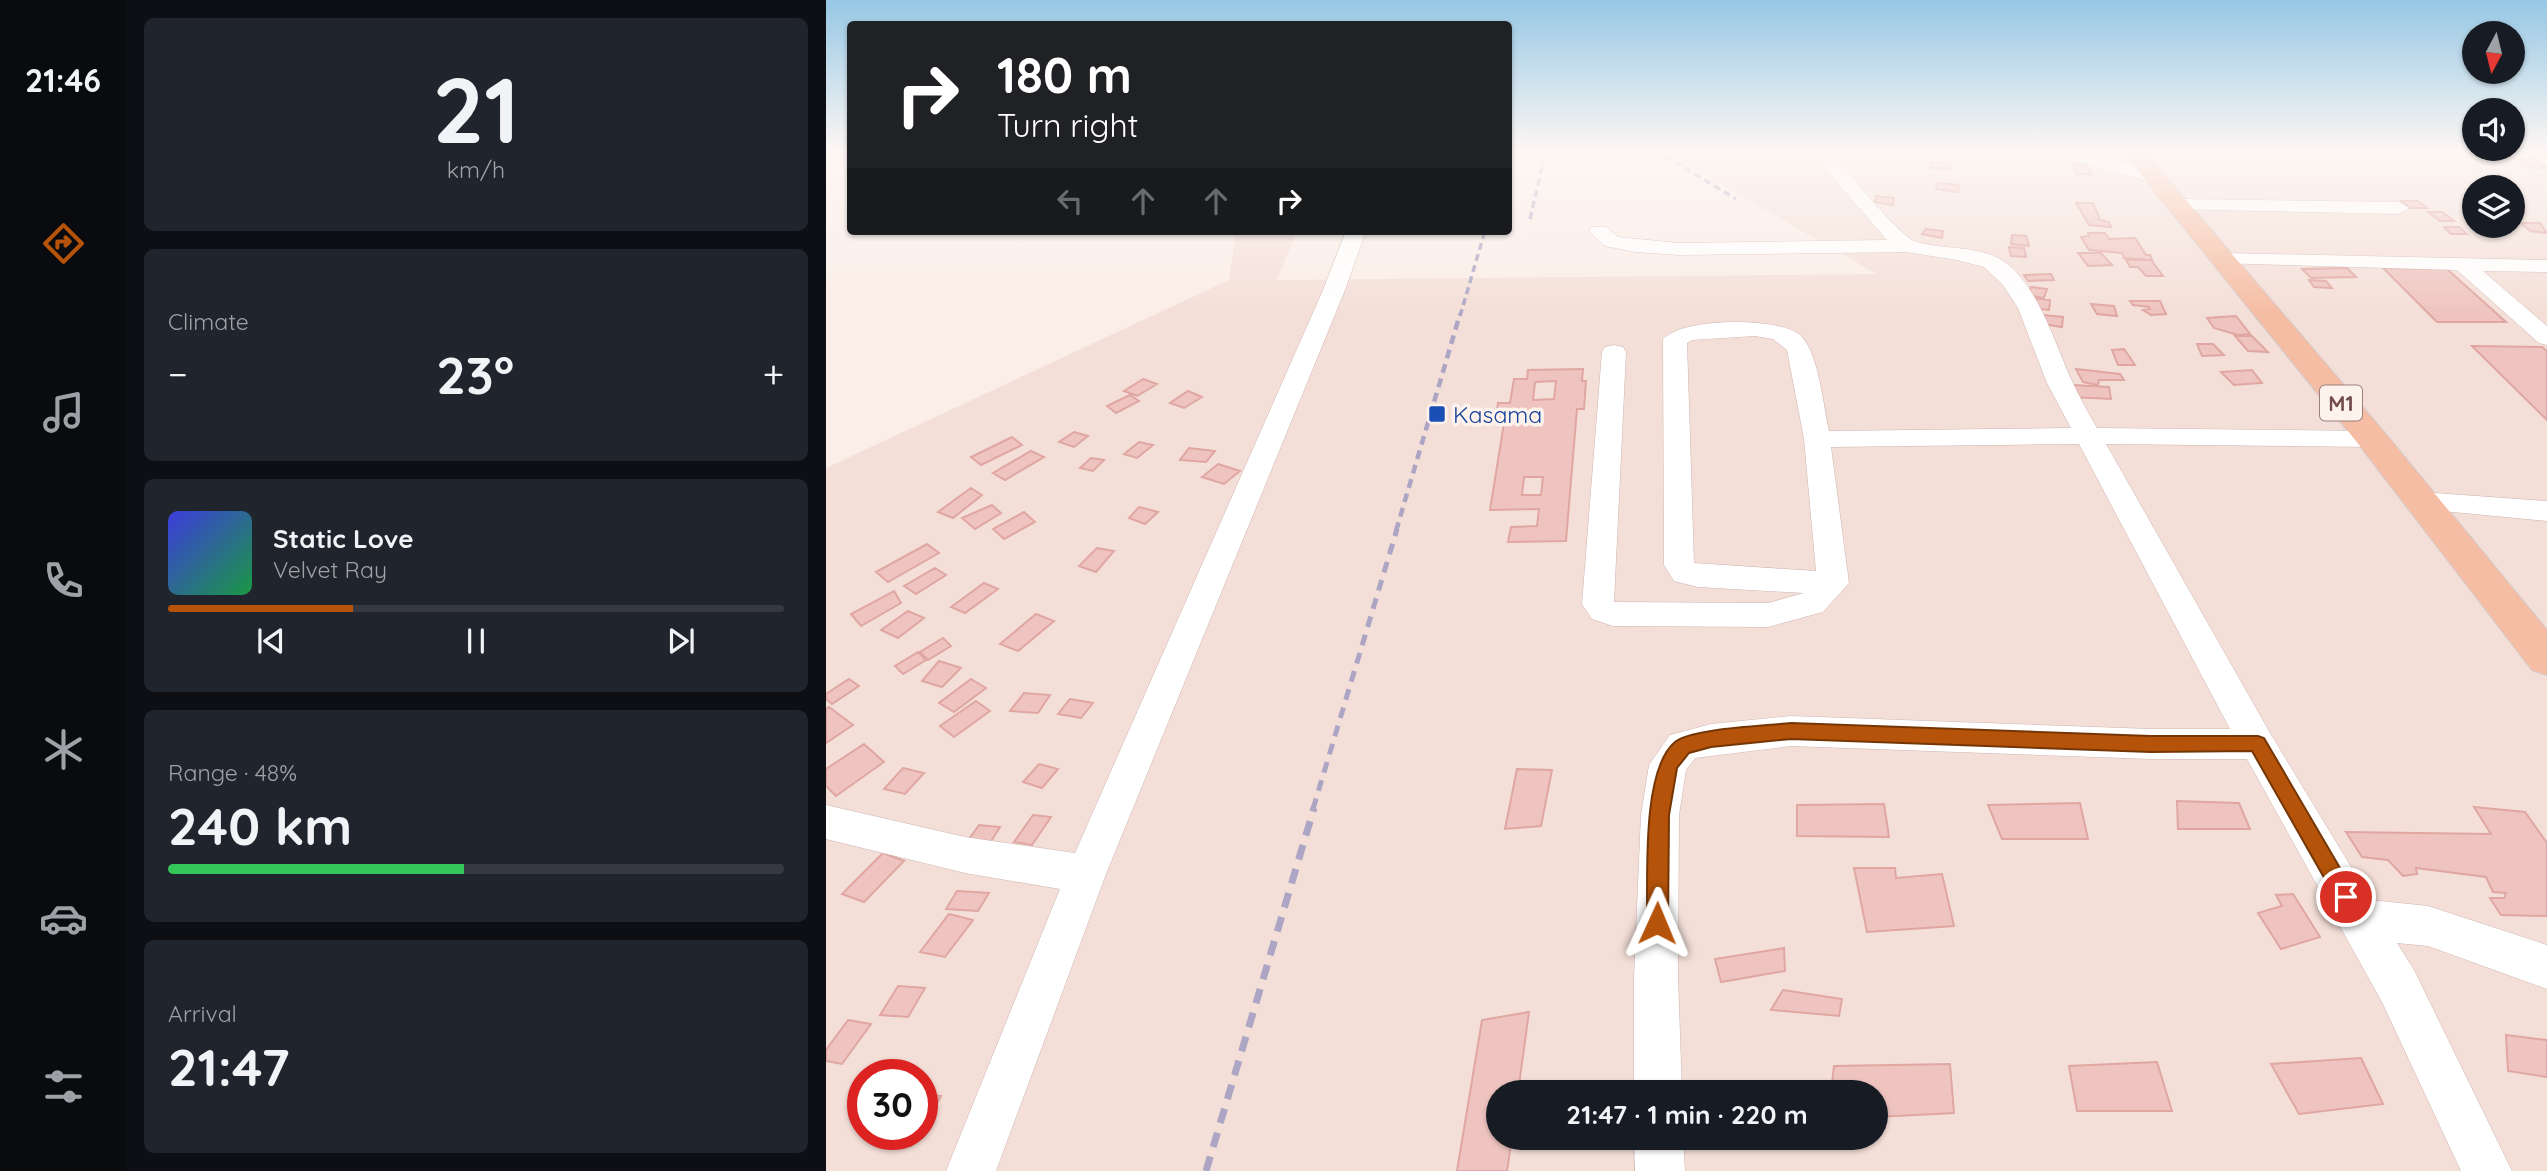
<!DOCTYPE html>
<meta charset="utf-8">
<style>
body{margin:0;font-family:Quicksand,sans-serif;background:#20242c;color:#f1f3f6;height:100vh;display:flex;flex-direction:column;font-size:26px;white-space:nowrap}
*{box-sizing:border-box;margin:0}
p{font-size:23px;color:#9ea1a6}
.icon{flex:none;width:38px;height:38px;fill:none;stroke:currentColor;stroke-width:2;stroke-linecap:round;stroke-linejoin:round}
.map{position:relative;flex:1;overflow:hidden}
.drawer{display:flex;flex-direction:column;gap:18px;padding:18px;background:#0d0f14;width:700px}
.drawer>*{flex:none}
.top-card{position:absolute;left:21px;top:21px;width:665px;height:214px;border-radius:7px;box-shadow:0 2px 5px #0004;background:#202124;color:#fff;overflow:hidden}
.needle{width:46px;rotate:187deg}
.fabs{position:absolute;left:1636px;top:21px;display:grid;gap:14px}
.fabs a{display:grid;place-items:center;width:63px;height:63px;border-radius:50%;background:#171b24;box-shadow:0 2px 5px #0004;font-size:35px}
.speed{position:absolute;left:21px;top:1059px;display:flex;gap:14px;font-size:35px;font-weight:700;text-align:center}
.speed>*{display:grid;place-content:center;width:91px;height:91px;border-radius:50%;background:#171b24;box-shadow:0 2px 5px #0004;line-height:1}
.speed .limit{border:10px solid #d22;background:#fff;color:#111}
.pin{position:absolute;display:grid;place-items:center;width:60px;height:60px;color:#fff;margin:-30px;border:4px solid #fff;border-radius:50%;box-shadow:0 2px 7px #0007}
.me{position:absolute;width:77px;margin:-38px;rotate:1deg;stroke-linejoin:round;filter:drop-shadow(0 0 5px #0008)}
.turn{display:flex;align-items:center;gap:24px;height:147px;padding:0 35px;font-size:32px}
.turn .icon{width:91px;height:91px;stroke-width:2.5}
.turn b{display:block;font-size:49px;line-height:60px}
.lanes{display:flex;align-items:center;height:66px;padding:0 35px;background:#0003;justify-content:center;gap:35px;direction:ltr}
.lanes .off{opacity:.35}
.big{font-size:52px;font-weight:700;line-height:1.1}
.drawer .card{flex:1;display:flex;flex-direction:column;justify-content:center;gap:10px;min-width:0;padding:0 24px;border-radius:10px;background:#20242c}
.drawer .dial{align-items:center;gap:0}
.dial b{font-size:91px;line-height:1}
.song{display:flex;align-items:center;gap:21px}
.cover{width:84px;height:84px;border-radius:10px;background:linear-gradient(135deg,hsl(240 70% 55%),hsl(140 70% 35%))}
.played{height:7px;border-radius:4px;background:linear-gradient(90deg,#b45309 30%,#363941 30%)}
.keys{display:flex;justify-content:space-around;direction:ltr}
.heat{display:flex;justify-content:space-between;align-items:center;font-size:38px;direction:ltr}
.charge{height:10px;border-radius:5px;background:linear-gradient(90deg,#34c759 48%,#363941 0)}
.trip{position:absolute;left:660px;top:1080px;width:402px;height:70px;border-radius:35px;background:#171b24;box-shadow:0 2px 5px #0004;font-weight:700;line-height:70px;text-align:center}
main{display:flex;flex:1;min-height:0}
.tab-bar{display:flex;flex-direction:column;width:126px;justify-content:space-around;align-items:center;background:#090b0e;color:#9ea1a6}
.tab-bar .icon{width:49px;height:49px}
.tab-bar .selected{color:#b45309}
.tab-bar b{font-size:32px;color:#f1f3f6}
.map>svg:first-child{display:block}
</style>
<main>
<nav class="tab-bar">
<b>21:46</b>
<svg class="icon selected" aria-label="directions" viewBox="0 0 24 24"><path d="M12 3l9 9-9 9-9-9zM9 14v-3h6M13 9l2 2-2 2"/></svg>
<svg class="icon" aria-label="music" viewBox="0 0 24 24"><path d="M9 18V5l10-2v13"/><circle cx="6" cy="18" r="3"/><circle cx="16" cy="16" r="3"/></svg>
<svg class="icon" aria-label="phone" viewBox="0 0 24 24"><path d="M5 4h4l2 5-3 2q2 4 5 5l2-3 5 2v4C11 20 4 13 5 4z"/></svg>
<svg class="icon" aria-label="climate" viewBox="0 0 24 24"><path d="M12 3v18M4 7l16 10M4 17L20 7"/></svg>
<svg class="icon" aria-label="car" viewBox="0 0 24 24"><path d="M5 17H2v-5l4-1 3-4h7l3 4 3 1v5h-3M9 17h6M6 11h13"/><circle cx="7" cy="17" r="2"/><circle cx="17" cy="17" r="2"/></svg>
<svg class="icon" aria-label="filters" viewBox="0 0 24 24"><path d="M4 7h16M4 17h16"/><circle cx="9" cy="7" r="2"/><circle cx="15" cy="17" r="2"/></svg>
</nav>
<section class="drawer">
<div class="card dial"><b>21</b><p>km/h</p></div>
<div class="card"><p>Climate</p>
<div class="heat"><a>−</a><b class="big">23°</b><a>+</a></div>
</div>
<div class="card">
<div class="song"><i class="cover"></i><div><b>Static Love</b><p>Velvet Ray</p></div></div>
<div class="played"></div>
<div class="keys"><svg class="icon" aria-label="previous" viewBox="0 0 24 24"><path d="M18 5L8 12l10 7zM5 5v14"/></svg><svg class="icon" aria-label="pause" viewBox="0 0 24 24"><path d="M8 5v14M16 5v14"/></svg><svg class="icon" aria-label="next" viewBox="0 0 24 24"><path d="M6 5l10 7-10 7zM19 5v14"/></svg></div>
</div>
<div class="card"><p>Range · 48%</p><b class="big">240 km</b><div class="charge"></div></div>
<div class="card"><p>Arrival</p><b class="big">21:47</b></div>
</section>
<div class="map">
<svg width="1721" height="1171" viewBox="0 0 1721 1171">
<rect width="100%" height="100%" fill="#fbede7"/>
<!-- residential -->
<path fill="#f4dfd8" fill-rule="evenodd" d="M 835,150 L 1721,150 L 1721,1171 L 0,1171 L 0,468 L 403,280 L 410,231 L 471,231 L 451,280 L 1051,274 ZM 1648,187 L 1687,187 L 1687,226 L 1648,226 ZM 37,1074 L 96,1074 L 96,1134 L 37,1134 ZM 672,1092 L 1050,1092 L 1050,1138 L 672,1138 Z"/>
<!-- building -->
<path fill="#efc4c0" stroke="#e0a6a1" stroke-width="2" fill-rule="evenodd" d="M 1693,159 L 1709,159 L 1721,168 L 1705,168 Z
M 1104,162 L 1125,164 L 1125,169 L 1105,168 Z
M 1247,164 L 1261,165 L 1266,174 L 1250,174 Z
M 1111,183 L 1133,185 L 1132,192 L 1110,189 Z
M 1050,196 L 1068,198 L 1067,205 L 1049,202 Z
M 1575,201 L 1592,201 L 1601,208 L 1584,208 Z
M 1250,203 L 1267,203 L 1274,220 L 1283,222 L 1285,227 L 1263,225 Z
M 1602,212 L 1616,212 L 1628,221 L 1614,221 Z
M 1695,223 L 1714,223 L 1721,233 L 1704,231 Z
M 1618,227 L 1633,227 L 1641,234 L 1625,234 Z
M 1100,229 L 1117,231 L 1116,238 L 1096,234 Z
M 1262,233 L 1279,233 L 1283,239 L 1309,238 L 1320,255 L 1324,255 L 1326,260 L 1298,258 L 1296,253 L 1263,250 L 1255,237 L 1263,236 Z
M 1186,235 L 1200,236 L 1203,246 L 1185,244 Z
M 1183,247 L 1198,248 L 1200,257 L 1185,256 Z
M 1252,253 L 1275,253 L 1286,265 L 1262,266 Z
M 1300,260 L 1325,260 L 1337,276 L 1320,276 L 1312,267 L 1304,267 Z
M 1521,268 L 1530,277 L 1485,278 L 1476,269 Z
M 1557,268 L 1621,269 L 1680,322 L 1611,322 Z
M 1225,274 L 1228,280 L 1202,281 L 1198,275 Z
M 1483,280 L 1500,281 L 1506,288 L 1488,287 Z
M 1205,287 L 1221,289 L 1218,298 L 1201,295 Z
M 1205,298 L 1224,300 L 1223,310 L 1206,308 Z
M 1304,301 L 1334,301 L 1340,314 L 1325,315 L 1317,310 L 1324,309 L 1323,307 L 1307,305 Z
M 1265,304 L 1288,306 L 1291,316 L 1271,314 Z
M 1217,315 L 1237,317 L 1236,327 L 1216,324 Z
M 1410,316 L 1424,334 L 1412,335 L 1388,328 L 1381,318 Z
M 1409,336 L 1426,336 L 1442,352 L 1422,351 Z
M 1371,344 L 1387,344 L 1398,355 L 1376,356 Z
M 1646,346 L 1716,347 L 1721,351 L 1721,420 Z
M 1298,349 L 1309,365 L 1292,365 L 1286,350 Z
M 757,369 L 756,381 L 760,381 L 758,409 L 751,409 L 740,541 L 682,542 L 685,527 L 711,526 L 713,509 L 664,510 L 679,417 L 670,417 L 672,403 L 684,403 L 688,379 L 701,379 L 702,370 ZM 730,381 L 728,399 L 707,400 L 709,382 ZM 698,477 L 717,477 L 715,495 L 696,495 Z
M 1250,369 L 1294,374 L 1298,380 L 1273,380 L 1272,385 L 1257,382 Z
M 1426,370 L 1436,383 L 1408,385 L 1395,372 Z
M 317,379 L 331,384 L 311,396 L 298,391 Z
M 1247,385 L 1283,387 L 1285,399 L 1245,397 Z
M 362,391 L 376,397 L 358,408 L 344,403 Z
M 304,395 L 313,401 L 290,413 L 281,406 Z
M 248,432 L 262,436 L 248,447 L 233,442 Z
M 186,437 L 196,445 L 155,465 L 145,457 Z
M 313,442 L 327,445 L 311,458 L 298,454 Z
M 363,448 L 389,451 L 380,462 L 354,460 Z
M 205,451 L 218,457 L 179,480 L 167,473 Z
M 265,458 L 278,460 L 267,471 L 254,468 Z
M 392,464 L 414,471 L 398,484 L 376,477 Z
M 145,488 L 156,495 L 127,518 L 112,512 Z
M 166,505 L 175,513 L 149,529 L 136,518 Z
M 313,507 L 332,512 L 319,524 L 303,518 Z
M 198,512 L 209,522 L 178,539 L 167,529 Z
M 101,544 L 113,553 L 62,582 L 50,572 Z
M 271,548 L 288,551 L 270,572 L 253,566 Z
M 109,568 L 120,575 L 90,594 L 78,586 Z
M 158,583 L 172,589 L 139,613 L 125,607 Z
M 68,591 L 75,603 L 35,626 L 25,614 Z
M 82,611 L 98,618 L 72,638 L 55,630 Z
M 210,614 L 228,621 L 192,651 L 174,644 Z
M 117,638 L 125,646 L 102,660 L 94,652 Z
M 92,652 L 100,660 L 77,674 L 69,666 Z
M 113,661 L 135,668 L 116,687 L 96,681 Z
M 23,679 L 33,686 L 6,704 L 0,699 L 0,694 Z
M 145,679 L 160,688 L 128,712 L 113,703 Z
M 198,693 L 224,695 L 212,713 L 184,711 Z
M 244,699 L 267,703 L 255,718 L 232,714 Z
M 150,701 L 164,711 L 128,737 L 114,726 Z
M 3,707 L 27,725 L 0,743 L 0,709 Z
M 38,744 L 58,762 L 10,796 L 0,786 L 0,769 Z
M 213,764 L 232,769 L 216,788 L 197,782 Z
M 77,768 L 98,773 L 79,794 L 58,789 Z
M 691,769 L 726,770 L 715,826 L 679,829 Z
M 1351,801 L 1413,803 L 1424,829 L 1352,829 Z
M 1254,803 L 1262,839 L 1176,839 L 1162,805 Z
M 1058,804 L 1063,837 L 971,836 L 971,805 Z
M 1648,807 L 1699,812 L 1721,843 L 1721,916 L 1675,915 L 1664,898 L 1678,898 L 1680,893 L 1667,892 L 1660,877 L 1590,868 L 1591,874 L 1577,876 L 1562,860 L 1536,857 L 1520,832 L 1665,834 Z
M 207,815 L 225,817 L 206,845 L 188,842 Z
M 153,825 L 174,827 L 159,851 L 136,849 Z
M 57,853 L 78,861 L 38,902 L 16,894 Z
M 1028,868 L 1069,868 L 1070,878 L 1116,874 L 1128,926 L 1041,932 Z
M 131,891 L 163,893 L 152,911 L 120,909 Z
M 1467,894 L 1494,937 L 1455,949 L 1432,913 L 1456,906 L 1450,895 Z
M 123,914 L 147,920 L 119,957 L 94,952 Z
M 958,948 L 959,971 L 895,982 L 889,959 Z
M 72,986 L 99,988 L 82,1017 L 54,1015 Z
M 957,990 L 1016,999 L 1013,1016 L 945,1010 Z
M 703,1012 L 692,1092 L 672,1092 L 672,1138 L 686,1138 L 681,1171 L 631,1171 L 656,1020 Z
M 22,1020 L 45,1024 L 16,1064 L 0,1061 L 0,1050 Z
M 1680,1035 L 1721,1040 L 1721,1077 L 1682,1071 Z
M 1535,1058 L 1557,1104 L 1473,1114 L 1445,1064 Z
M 1331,1062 L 1346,1111 L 1251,1111 L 1243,1066 Z
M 1124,1064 L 1128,1113 L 1050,1117 L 1050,1092 L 1005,1092 L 1008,1066 Z
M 96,1094 L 115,1096 L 96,1128 Z
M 52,1134 L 93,1134 L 85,1146 L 48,1142 Z"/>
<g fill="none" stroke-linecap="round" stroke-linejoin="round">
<defs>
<path id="minor" d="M 988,150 L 1006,150 C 1015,166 1074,236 1088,241 C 1115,250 1146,245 1172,258 C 1210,278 1229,344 1246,381 C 1253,397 1262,412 1271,428 L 1546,431 L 1555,433 L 1559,439 L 1555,445 L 1546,447 L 1280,444 L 1444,733 L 1545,900 L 1602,906 L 1721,945 L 1721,989 L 1602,946 L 1571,943 L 1588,970 L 1686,1171 L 1635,1171 L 1556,1002 L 1421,759 L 1325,759 L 965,746 L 869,758 L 860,770 L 853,815 L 852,977 L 856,1092 L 808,1092 L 808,977 L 815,815 L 823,765 L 844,735 L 885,724 L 965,716 L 1325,729 L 1404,729 L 1253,444 L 1005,447 L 1023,583 L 997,612 L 942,627 L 787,626 L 766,619 L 756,604 L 776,352 L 779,347 L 788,345 L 797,347 L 800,352 L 788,602 L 942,603 L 978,593 L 872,587 L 848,581 L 838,565 L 837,340 C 853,317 957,316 976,337 C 993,356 997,405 1003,431 L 1245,428 L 1221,383 L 1192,308 L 1177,285 L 1158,267 L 1131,260 L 1080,252 L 853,255 L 809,252 L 779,246 L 763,231 L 766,227 L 780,227 L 792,237 L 853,243 L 1061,240 L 1004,174 ZM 929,336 L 947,339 L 961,350 L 978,439 L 990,571 L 868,563 L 861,343 L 866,340 Z
M 1199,150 L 1251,150 L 1335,173 L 1337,177 L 1328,183 L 1241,158 L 1202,154 Z
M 1625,150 L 1645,150 L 1647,152 L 1638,157 Z
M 1352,199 L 1573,202 L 1583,208 L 1573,214 L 1345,209 L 1342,205 Z
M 520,231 L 540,231 L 519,290 L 280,874 L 170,1171 L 120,1171 L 234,889 L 139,873 L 0,839 L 0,805 L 139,837 L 249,853 L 497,290 Z
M 1397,253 L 1721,260 L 1721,272 L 1657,271 L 1721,326 L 1721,345 L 1713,343 L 1631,270 L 1390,263 L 1386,259 L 1390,255 Z
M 1595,492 L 1721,501 L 1721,521 L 1585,508 L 1581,501 L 1585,494 Z
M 808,1138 L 857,1138 L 859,1171 L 809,1171 Z"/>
<path id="major" d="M 1295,150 L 1317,150 L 1558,432 L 1721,630 L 1721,675 L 1706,670 L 1534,446 Z"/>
</defs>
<!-- minor casing -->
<use href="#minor" stroke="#ceb4b0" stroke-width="1"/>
<!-- major casing -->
<use href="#major" stroke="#d5caca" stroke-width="2"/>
<!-- minor -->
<use href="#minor" fill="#fff" fill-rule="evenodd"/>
<!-- major -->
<use href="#major" fill="#f5bda3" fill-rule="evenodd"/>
<!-- rail-far3 -->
<path stroke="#aca5c4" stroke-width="3.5" stroke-dasharray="7 4.5" stroke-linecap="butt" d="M 829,150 L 910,199
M 682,153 L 684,150
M 704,219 L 720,150
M 634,316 L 659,231"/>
<!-- rail-far2 -->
<path stroke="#aca5c4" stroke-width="4.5" stroke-dasharray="9 6" stroke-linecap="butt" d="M 570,531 L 634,314"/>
<!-- rail-far1 -->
<path stroke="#aca5c4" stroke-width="5" stroke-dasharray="11 8" stroke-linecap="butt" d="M 487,809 L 571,529"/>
<!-- rail -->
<path stroke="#aca5c4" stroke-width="7" stroke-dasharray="15 10" stroke-linecap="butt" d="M 380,1171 L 488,808"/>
</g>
<!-- sky -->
<linearGradient id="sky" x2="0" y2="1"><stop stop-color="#96c7e4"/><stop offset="0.48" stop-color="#fdf7f4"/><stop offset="1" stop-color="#fdf7f4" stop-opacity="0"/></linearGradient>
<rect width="1721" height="314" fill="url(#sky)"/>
<!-- route -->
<path fill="#b45309" stroke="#753606" stroke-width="2" d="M 965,723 L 1325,736 L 1432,736 L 1438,738 L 1531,897 L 1527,904 L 1520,907 L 1513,904 L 1426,751 L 1325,752 L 965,739 L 885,747 L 863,753 L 851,768 L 843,815 L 842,923 L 839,930 L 831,933 L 824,930 L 821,923 C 822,880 815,770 849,742 C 866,728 941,726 965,723 Z"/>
<!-- markers -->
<rect fill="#1a4fb4" stroke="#fef2ed" stroke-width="2.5" x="602" y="405" width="18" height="18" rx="3.5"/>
<g text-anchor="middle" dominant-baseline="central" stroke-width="7" stroke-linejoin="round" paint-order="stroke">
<!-- shield labels -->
<rect fill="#fef2ed" stroke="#9d7f7d" stroke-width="2" x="1494" y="385.5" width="42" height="35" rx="5"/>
<g font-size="21" font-weight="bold" fill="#734e4d">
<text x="1515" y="403">M1</text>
</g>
<!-- transit labels -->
<g font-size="23" fill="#164399" stroke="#fef2ed" text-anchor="start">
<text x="627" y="414">Kasama</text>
</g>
</g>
</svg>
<div class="fabs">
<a><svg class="needle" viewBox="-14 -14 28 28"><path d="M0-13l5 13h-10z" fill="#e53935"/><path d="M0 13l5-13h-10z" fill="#9ea1a6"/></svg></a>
<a><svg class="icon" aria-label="sound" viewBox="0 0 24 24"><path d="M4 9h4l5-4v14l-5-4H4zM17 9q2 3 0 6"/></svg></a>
<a><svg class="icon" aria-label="layers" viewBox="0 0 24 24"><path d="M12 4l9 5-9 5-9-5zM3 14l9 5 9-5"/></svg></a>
</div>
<div class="speed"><div class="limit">30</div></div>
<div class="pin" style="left:1520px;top:897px;background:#d93025"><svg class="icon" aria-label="arrive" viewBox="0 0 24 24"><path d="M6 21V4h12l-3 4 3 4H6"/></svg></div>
<svg class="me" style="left:831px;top:923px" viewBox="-20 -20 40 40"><path d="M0-17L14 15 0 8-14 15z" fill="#b45309" stroke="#fff" stroke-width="4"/></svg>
<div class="trip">21:47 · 1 min · 220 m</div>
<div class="top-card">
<div class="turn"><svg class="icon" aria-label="right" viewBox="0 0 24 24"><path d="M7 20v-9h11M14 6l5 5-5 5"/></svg><div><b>180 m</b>Turn right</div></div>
<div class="lanes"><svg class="icon off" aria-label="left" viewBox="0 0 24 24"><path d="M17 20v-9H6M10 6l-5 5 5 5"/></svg><svg class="icon off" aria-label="ahead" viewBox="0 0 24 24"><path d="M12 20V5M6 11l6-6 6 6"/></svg><svg class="icon off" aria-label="ahead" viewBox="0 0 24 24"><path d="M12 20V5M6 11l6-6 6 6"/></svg><svg class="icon" aria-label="right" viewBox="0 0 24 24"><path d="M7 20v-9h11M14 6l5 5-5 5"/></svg></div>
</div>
</div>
</main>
